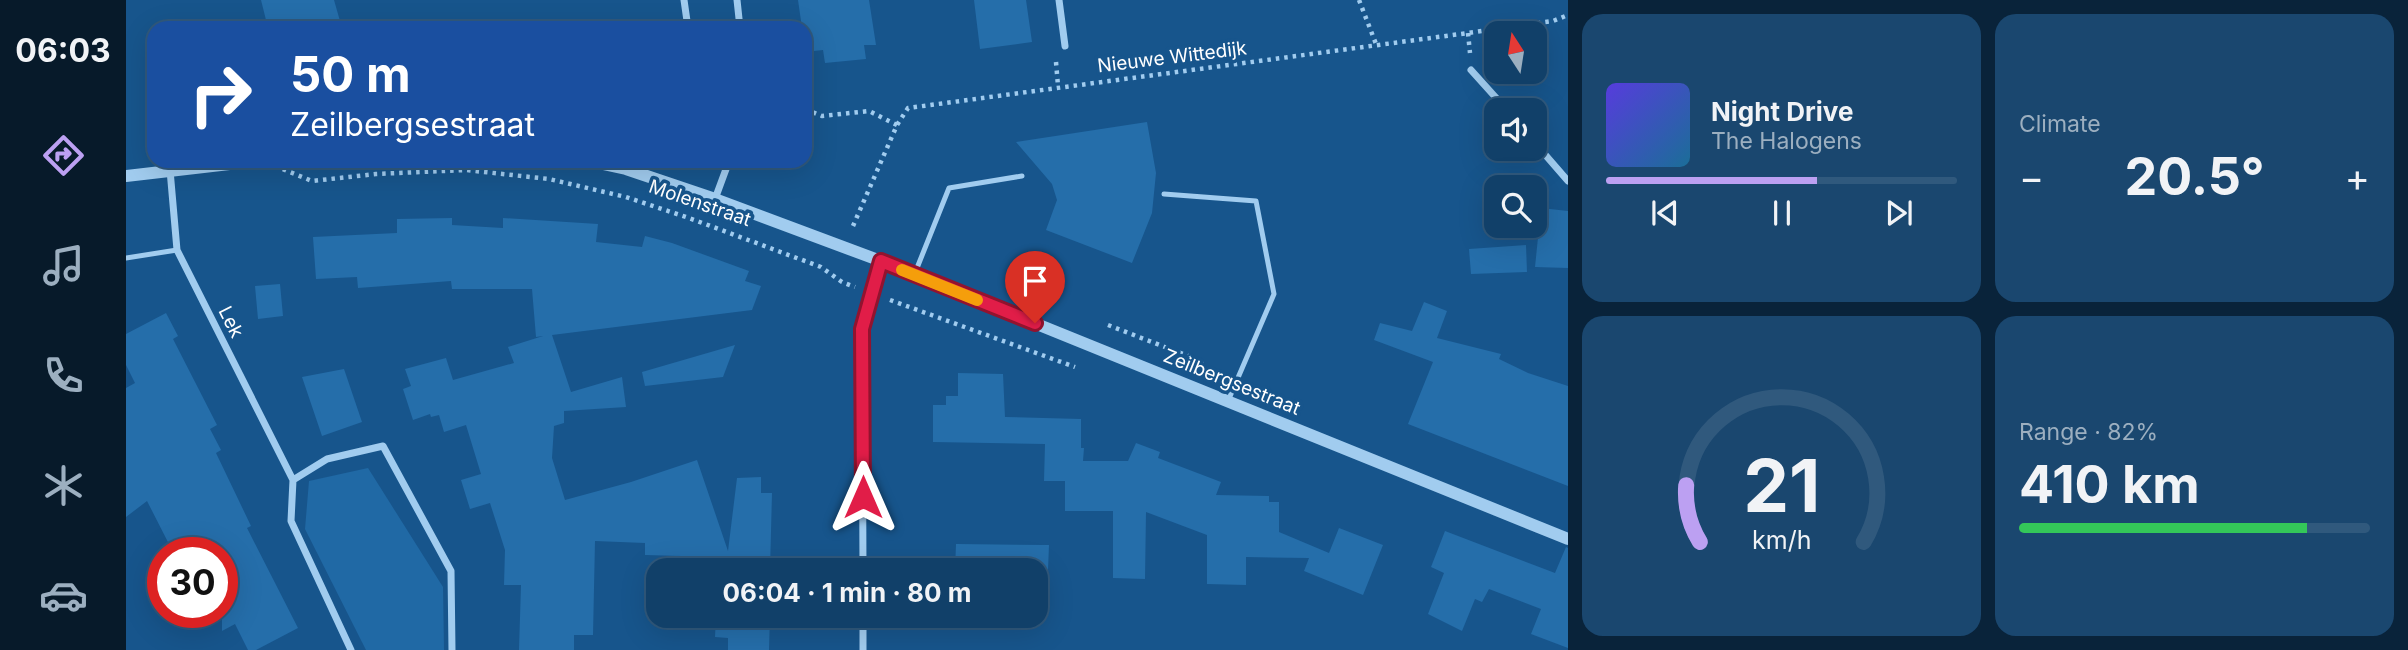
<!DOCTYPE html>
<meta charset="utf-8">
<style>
body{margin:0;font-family:Inter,sans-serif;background:#1a476f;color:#f1f3f6;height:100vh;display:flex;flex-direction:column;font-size:26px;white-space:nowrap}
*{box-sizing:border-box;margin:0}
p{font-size:23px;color:#9cafc0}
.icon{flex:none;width:38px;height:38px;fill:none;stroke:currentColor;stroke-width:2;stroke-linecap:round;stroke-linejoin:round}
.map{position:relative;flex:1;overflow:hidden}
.details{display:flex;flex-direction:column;gap:14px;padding:14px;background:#09233a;width:840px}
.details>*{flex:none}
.top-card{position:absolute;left:21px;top:21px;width:665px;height:147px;border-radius:21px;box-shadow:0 7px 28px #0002,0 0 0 2px #30597d;background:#1a4fa0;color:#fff;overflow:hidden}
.needle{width:46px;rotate:348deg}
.fabs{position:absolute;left:1358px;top:21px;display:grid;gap:14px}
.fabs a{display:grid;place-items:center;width:63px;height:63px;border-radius:14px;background:#114069;box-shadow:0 7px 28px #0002,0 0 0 2px #30597d;font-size:35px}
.speed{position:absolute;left:21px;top:537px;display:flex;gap:14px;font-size:35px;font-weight:700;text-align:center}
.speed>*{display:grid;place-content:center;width:91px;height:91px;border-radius:50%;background:#114069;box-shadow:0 7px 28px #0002,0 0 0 2px #30597d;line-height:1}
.speed .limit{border:10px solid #d22;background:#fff;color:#111}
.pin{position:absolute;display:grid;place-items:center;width:60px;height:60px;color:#fff;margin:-72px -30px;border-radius:50% 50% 50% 0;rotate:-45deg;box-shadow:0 0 7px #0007}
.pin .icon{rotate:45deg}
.me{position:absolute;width:77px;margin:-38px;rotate:0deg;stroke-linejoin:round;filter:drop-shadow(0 0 5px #0008)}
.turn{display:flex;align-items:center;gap:24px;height:147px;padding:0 28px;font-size:32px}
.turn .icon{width:91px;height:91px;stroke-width:2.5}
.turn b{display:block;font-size:49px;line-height:60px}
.big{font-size:52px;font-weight:700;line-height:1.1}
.details .card{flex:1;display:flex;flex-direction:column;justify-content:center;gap:10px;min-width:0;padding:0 24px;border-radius:21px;background:#1a476f}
.details .dial{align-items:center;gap:0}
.dial svg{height:182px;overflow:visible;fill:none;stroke:#30597d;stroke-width:7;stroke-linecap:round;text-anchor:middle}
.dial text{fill:#f1f3f6;stroke:none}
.song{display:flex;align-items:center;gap:21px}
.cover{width:84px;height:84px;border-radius:10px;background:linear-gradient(135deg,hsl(250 70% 55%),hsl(200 70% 35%))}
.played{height:7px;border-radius:4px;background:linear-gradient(90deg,#bca0f2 60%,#30597d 60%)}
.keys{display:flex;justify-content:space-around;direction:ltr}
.heat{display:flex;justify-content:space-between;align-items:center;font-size:38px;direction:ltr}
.charge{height:10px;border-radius:5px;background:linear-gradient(90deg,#34c759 82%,#30597d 0)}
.details .tiles{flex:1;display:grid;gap:14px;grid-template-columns:repeat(2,1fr)}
.trip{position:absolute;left:520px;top:558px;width:402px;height:70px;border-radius:21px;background:#114069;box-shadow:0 7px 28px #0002,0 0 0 2px #30597d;font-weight:700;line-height:70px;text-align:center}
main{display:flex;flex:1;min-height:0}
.menu{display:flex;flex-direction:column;width:126px;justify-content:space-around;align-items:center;background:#071a2a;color:#9cafc0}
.menu .icon{width:49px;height:49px}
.menu .active{color:#bca0f2}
.menu b{font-size:32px;color:#f1f3f6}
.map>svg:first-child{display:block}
</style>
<main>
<nav class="menu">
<b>06:03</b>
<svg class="icon active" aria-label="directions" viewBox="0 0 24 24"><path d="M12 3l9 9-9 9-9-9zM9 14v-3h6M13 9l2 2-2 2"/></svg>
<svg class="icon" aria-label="music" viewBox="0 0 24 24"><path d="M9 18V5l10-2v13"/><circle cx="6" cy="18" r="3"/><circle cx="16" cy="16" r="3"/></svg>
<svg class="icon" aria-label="phone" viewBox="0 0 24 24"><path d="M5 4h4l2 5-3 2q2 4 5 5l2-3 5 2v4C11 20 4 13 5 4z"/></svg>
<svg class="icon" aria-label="climate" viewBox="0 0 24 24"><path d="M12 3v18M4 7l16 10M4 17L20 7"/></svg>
<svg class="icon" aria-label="car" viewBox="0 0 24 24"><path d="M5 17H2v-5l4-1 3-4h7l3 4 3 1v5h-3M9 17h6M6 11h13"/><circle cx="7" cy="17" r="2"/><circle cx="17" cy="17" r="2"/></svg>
</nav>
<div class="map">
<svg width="1442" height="650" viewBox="0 0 1442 650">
<rect width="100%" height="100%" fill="#17558c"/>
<!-- green -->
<path fill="#2069a5" d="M 242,468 L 317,587 L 318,650 L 240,650 L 179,529 L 183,481 Z"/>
<!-- building -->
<path fill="#256eaa" d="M 135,0 L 208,0 L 216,28 L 142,28 Z
M 672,0 L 743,0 L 750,45 L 738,45 L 740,59 L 699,63 L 697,50 L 679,52 L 679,28 L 676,28 Z
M 848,0 L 900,0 L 906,42 L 854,49 Z
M 1021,122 L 1030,173 L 1026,213 L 1006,263 L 920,230 L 931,200 L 926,184 L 890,142 Z
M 1415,208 L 1442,211 L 1442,268 L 1409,267 Z
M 326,218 L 326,225 L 377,228 L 377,218 L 472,224 L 470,242 L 516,247 L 519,236 L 546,243 L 623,271 L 619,281 L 635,286 L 626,310 L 426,335 L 445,392 L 496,377 L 500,407 L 438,411 L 438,423 L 428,426 L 426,458 L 439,500 L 505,482 L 571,460 L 602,551 L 611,478 L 635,477 L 635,493 L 646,493 L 644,570 L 590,570 L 591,557 L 519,555 L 519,543 L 469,541 L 467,635 L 448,635 L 448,650 L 393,650 L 395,585 L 378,585 L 379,550 L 364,503 L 344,509 L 335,480 L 355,474 L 340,425 L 318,432 L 313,415 L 305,417 L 304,414 L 287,420 L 277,389 L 285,386 L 279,369 L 320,358 L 327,380 L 388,363 L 382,347 L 417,336 L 410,337 L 406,289 L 326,289 L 325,281 L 232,288 L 231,277 L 190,279 L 187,237 L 271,233 L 271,219 Z
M 1400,245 L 1401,272 L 1345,274 L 1343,249 Z
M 154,284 L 157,316 L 132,319 L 129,286 Z
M 1298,302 L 1321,311 L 1311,338 L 1375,354 L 1373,359 L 1402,373 L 1442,386 L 1442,486 L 1282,424 L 1307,362 L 1248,340 L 1254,323 L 1286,331 Z
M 40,313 L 52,336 L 47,339 L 91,425 L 84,429 L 95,450 L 90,453 L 125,526 L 121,528 L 172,628 L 130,650 L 122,650 L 109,624 L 96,631 L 96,553 L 65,553 L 59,541 L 45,548 L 21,501 L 0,517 L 0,388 L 9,383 L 0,365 L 0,334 Z
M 609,345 L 597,377 L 519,386 L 516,372 Z
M 218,369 L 236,422 L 196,436 L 176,377 Z
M 832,373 L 877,374 L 879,417 L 955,419 L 955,448 L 958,448 L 957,461 L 1002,461 L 1010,443 L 1034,452 L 1032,458 L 1095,482 L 1090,495 L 1143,496 L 1143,502 L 1153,502 L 1153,532 L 1203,553 L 1213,528 L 1257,545 L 1237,595 L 1178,571 L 1183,558 L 1120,557 L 1120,585 L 1081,584 L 1081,535 L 1020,512 L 1019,579 L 987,578 L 987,511 L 939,511 L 939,481 L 918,481 L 919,444 L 807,442 L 807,405 L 820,405 L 820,396 L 832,396 Z
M 1319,531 L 1429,573 L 1440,547 L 1442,548 L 1442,648 L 1405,634 L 1415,609 L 1363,589 L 1356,602 L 1349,599 L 1336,631 L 1302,614 L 1318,573 L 1305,567 Z
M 830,544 L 923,545 L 922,570 L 829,570 Z
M 590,616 L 644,616 L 643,650 L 602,650 L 602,638 L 589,637 Z"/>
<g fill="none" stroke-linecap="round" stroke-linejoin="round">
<!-- path -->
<path stroke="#a1ccef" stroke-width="4.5" stroke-dasharray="3.5 5" stroke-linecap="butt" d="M 1233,0 L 1250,44
M 1342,33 L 1344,53
M 930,62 L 932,86
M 679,109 L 696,116 L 743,111 L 771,125
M 149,166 L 186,181 L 250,174 L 340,170 L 423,179 L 500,197 L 563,218 L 695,267 L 716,282 L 729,287
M 727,226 L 771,125 L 782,108 L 1342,33 L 1427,21 L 1442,15
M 764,300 L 949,367
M 982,325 L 1062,356 L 1077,364"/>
<!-- service -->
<path stroke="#a1ccef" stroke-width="5" d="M 1038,194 L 1130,201 L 1148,294 L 1102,401
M 0,258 L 51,250
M 789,273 L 823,188 L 896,176"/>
<!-- minor -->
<path stroke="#a1ccef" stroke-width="7" d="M 558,0 L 562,28
M 611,0 L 614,28
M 933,0 L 939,46
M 1345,70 L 1381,110
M 1409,143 L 1442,181
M 44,170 L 51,250 L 167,480 L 165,521 L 225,650
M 589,199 L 603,161
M 167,480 L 201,459 L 257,446 L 325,571 L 326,650
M 737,570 L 736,329 L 755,261
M 737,650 L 737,616"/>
<!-- tertiary -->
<path stroke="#a1ccef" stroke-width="12" d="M 463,161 L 500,169 L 589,199 L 755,261 L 1442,539
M 0,176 L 130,161"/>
</g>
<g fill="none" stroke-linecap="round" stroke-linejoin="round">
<defs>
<path id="route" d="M 737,497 L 736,329 L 755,261 L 909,323"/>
</defs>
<!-- route casing -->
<use href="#route" stroke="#92132f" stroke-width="18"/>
<!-- route -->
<use href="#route" stroke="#e11d48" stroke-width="12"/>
<!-- slow -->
<path stroke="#f59e0b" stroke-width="12" d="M 776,270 L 851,300"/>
</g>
<g text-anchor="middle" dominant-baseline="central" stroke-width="7" stroke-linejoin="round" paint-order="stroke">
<!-- street labels -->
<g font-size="19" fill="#fff" stroke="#17558c">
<text transform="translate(1046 57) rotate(-7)">Nieuwe Wittedijk</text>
<text transform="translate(574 203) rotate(19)">Molenstraat</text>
<text transform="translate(105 322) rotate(63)">Lek</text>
<text transform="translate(1106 382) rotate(22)">Zeilbergsestraat</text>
</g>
</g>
</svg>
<div class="fabs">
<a><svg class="needle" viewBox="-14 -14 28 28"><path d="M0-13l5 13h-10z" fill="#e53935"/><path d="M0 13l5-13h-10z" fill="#9cafc0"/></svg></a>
<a><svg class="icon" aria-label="sound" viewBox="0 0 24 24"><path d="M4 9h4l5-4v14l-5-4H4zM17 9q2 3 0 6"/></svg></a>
<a><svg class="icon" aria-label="search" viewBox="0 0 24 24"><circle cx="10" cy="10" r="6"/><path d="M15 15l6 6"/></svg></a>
</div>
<div class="speed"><div class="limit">30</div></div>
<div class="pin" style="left:909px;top:323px;background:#d93025"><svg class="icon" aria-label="arrive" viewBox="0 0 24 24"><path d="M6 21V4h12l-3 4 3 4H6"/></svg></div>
<svg class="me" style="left:737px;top:497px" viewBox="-20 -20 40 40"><path d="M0-17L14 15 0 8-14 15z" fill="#e11d48" stroke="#fff" stroke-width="4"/></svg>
<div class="trip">06:04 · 1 min · 80 m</div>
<div class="top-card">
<div class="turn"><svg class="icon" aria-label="right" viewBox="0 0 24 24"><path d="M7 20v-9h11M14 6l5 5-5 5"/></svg><div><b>50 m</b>Zeilbergsestraat</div></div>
</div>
</div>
<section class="details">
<div class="tiles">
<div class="card">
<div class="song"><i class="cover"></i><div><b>Night Drive</b><p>The Halogens</p></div></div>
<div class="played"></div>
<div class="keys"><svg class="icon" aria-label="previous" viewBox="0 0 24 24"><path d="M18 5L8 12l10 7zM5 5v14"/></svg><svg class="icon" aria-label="pause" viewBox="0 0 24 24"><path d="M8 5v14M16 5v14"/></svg><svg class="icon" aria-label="next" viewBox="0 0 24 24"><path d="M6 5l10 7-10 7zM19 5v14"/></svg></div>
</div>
<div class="card"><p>Climate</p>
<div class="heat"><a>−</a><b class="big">20.5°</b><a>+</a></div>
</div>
<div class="card dial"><svg viewBox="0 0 100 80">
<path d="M14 69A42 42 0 1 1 86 69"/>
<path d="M14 69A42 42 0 0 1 8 44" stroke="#bca0f2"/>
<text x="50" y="56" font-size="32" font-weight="700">21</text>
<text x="50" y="72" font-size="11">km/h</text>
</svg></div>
<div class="card"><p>Range · 82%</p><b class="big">410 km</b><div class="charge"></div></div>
</div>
</section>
</main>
